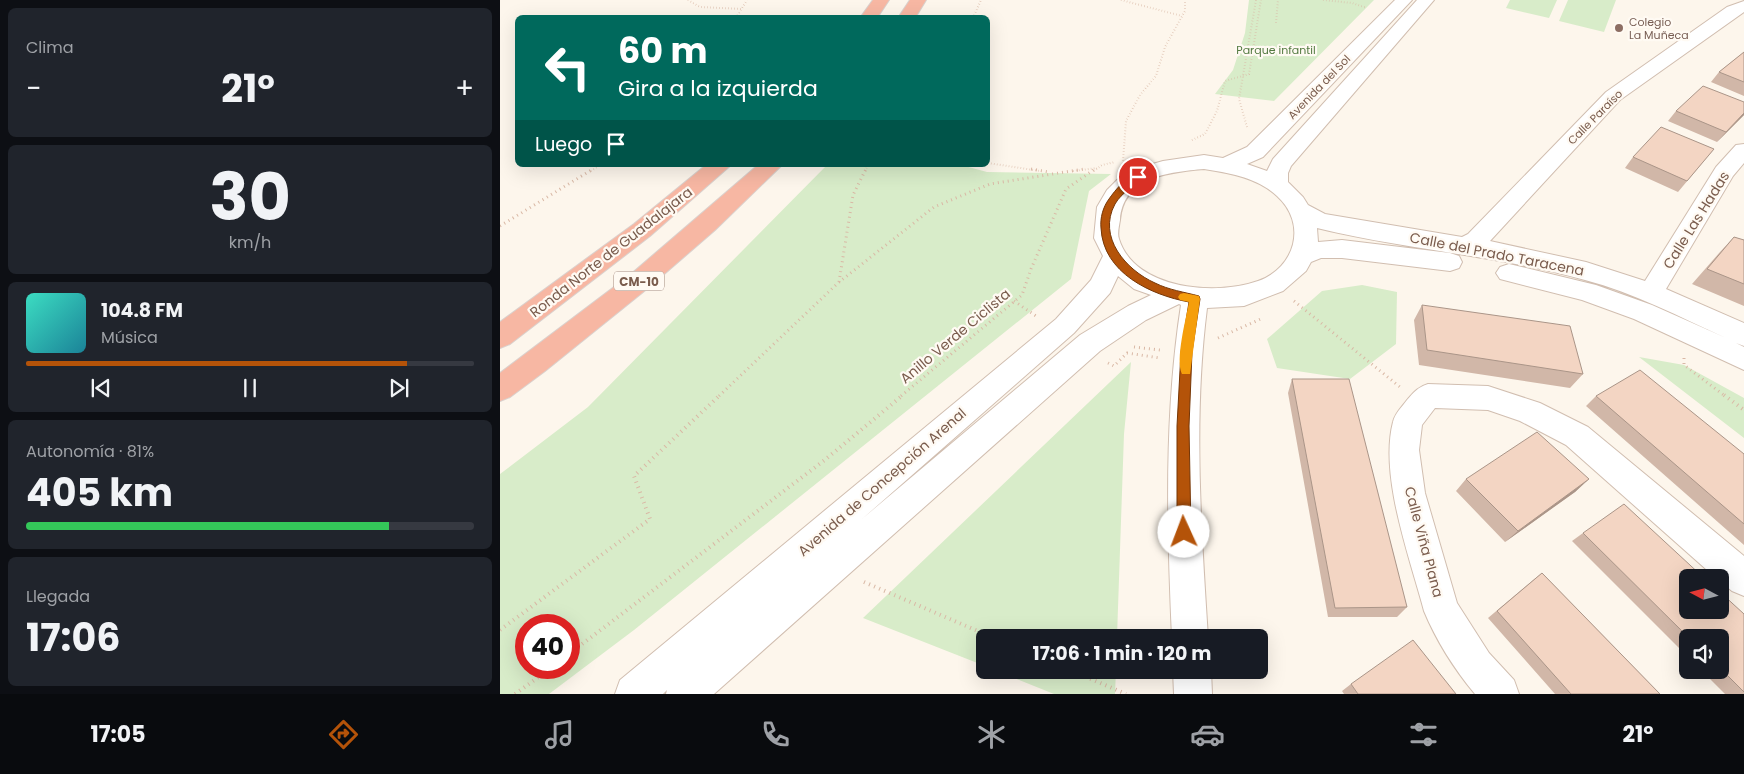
<!DOCTYPE html>
<html lang="es">
<meta charset="utf-8">
<style>
body{margin:0;font-family:Poppins,sans-serif;background:#20242c;color:#f1f3f6;height:100vh;display:flex;flex-direction:column;font-size:19px;white-space:nowrap}
*{box-sizing:border-box;margin:0}
p{font-size:16px;color:#9ea1a6}
.icon{flex:none;width:28px;height:28px;fill:none;stroke:currentColor;stroke-width:2;stroke-linecap:round;stroke-linejoin:round}
.map{position:relative;flex:1;overflow:hidden}
.side{display:flex;flex-direction:column;gap:8px;padding:8px;background:#0d0f14;width:500px}
.side>*{flex:none}
.guide{position:absolute;left:15px;top:15px;width:475px;height:152px;border-radius:8px;box-shadow:0 5px 20px #0002;background:#00695c;color:#fff;overflow:hidden}
.needle{width:32px;rotate:277deg}
.tools{position:absolute;left:1179px;top:569px;display:grid;gap:10px}
.tools a{display:grid;place-items:center;width:50px;height:50px;border-radius:8px;background:#171b24;box-shadow:0 5px 20px #0002;font-size:25px}
.speed{position:absolute;left:15px;top:614px;display:flex;gap:10px;font-size:25px;font-weight:700;text-align:center}
.speed>*{display:grid;place-content:center;width:65px;height:65px;border-radius:50%;background:#171b24;box-shadow:0 5px 20px #0002;line-height:1}
.speed .limit{border:8px solid #d22;background:#fff;color:#111}
.pin{position:absolute;display:grid;place-items:center;width:42px;height:42px;color:#fff;margin:-21px;border:2px solid #fff;border-radius:50%;box-shadow:0 1px 5px #0007}
.me{position:absolute;width:55px;margin:-28px;rotate:358deg;stroke-linejoin:round;filter:drop-shadow(0 0 4px #0008)}
.turn{display:flex;align-items:center;gap:18px;height:105px;padding:0 20px;font-size:22px}
.turn .icon{width:65px;height:65px;stroke-width:2.5}
.turn b{display:block;font-size:35px;line-height:42px}
.then{display:flex;align-items:center;height:48px;padding:0 20px;background:#0003;gap:10px;font-size:19px}
.big{font-size:38px;font-weight:700;line-height:1.1}
.side .tile{flex:1;display:flex;flex-direction:column;justify-content:center;gap:8px;min-width:0;padding:0 18px;border-radius:8px;background:#20242c}
.side .dial{align-items:center;gap:0}
.dial b{font-size:65px;line-height:1}
.song{display:flex;align-items:center;gap:15px}
.cover{width:60px;height:60px;border-radius:8px;background:linear-gradient(135deg,hsl(170 70% 55%),hsl(190 70% 35%))}
.played{height:5px;border-radius:2px;background:linear-gradient(90deg,#b45309 85%,#363941 85%)}
.keys{display:flex;justify-content:space-around;direction:ltr}
.heat{display:flex;justify-content:space-between;align-items:center;font-size:28px;direction:ltr}
.charge{height:8px;border-radius:4px;background:linear-gradient(90deg,#34c759 81%,#363941 0)}
.trip{position:absolute;left:476px;top:629px;width:292px;height:50px;border-radius:8px;background:#171b24;box-shadow:0 5px 20px #0002;font-weight:700;line-height:50px;text-align:center}
.tab-bar{display:flex;height:80px;justify-content:space-around;align-items:center;background:#090b0e;color:#9ea1a6}
.tab-bar .icon{width:35px;height:35px}
.tab-bar .selected{color:#b45309}
.tab-bar b{font-size:22px;color:#f1f3f6}
main{display:flex;flex:1;min-height:0}
.map>svg:first-child{display:block}
</style>
<main>
<section class="side">
<div class="tile"><p>Clima</p>
<div class="heat"><a>−</a><b class="big">21°</b><a>+</a></div>
</div>
<div class="tile dial"><b>30</b><p>km/h</p></div>
<div class="tile">
<div class="song"><i class="cover"></i><div><b>104.8 FM</b><p>Música</p></div></div>
<div class="played"></div>
<div class="keys"><svg class="icon" aria-label="previous" viewBox="0 0 24 24"><path d="M18 5L8 12l10 7zM5 5v14"/></svg><svg class="icon" aria-label="pause" viewBox="0 0 24 24"><path d="M8 5v14M16 5v14"/></svg><svg class="icon" aria-label="next" viewBox="0 0 24 24"><path d="M6 5l10 7-10 7zM19 5v14"/></svg></div>
</div>
<div class="tile"><p>Autonomía · 81%</p><b class="big">405 km</b><div class="charge"></div></div>
<div class="tile"><p>Llegada</p><b class="big">17:06</b></div>
</section>
<div class="map">
<svg width="1244" height="694" viewBox="0 0 1244 694">
<rect width="100%" height="100%" fill="#fdf6ec"/>
<!-- green -->
<path fill="#d8ecc9" fill-rule="evenodd" d="M 749,0 L 874,0 L 774,101 L 715,94 L 733,70 L 745,33 Z
M 1010,0 L 1057,0 L 1049,18 L 1006,8 Z
M 1068,0 L 1116,0 L 1104,32 L 1059,21 Z
M 327,165 L 461,165 L 487,172 L 611,174 L 589,191 L 571,279 L 134,630 L 49,694 L 0,694 L 0,474 L 88,407 ZM 26,625 L 69,625 L 69,668 L 26,668 Z
M 862,285 L 897,292 L 896,344 L 850,379 L 777,368 L 767,339 L 822,291 Z
M 1139,357 L 1184,365 L 1244,398 L 1244,438 Z
M 631,362 L 624,434 L 617,637 L 485,638 L 485,666 L 363,618 Z
M 494,670 L 616,670 L 615,694 L 554,694 Z"/>
<g fill="none" stroke-linecap="round" stroke-linejoin="round">
<defs>
<path id="minor" d="M 895,0 L 912,0 L 763,157 L 747,164 L 767,171 L 773,159 L 917,0 L 934,0 L 791,166 L 788,173 L 788,182 L 803,197 L 808,205 L 825,214 L 962,237 L 968,234 L 1106,92 L 1227,7 L 1244,1 L 1244,12 L 1120,100 L 990,241 L 1086,262 L 1145,281 L 1216,167 L 1236,145 L 1244,144 L 1244,163 L 1233,176 L 1166,289 L 1244,323 L 1244,346 L 1236,343 L 1244,347 L 1244,370 L 1134,319 L 1082,300 L 1000,279 L 996,273 L 1000,267 L 1009,264 L 1096,285 L 1152,305 L 1226,338 C 1180,317 1134,293 1085,280 C 997,255 906,250 817,228 L 818,242 L 842,240 L 950,253 L 959,256 L 962,262 L 959,268 L 950,271 L 842,258 L 821,258 L 811,262 L 806,271 L 783,291 L 744,306 L 707,308 C 693,418 701,528 708,638 L 672,638 C 667,526 664,415 681,305 L 679,304 L 646,320 L 600,351 L 214,694 L 166,694 L 167,690 L 163,694 L 115,694 L 120,680 L 556,319 L 591,280 L 603,256 L 594,238 L 597,207 L 607,190 L 617,180 L 642,167 L 663,161 L 704,155 L 723,158 L 747,147 ZM 704,169 C 730,173 758,178 777,196 C 808,224 795,268 758,281 C 716,296 635,290 619,239 C 617,234 619,226 620,220 C 623,177 669,172 704,169 ZM 618,276 L 634,289 L 651,295 L 628,306 L 580,335 L 362,519 L 574,333 L 610,293 Z
M 928,384 L 988,386 L 1040,403 L 1088,427 L 1244,556 L 1244,596 L 1232,591 L 1220,581 L 1220,578 L 1216,578 L 1066,445 L 1020,421 L 988,410 L 935,408 L 922,425 L 919,450 L 925,493 L 957,603 L 989,653 L 1014,680 L 1019,694 L 975,694 C 955,670 936,640 924,611 C 910,558 879,476 893,422 C 895,413 902,407 907,400 C 914,392 918,387 928,384 Z
M 673,670 L 711,670 L 712,694 L 674,694 Z"/>
<path id="highway" d="M 373,0 L 389,0 L 377,18 L 360,18 Z
M 410,0 L 426,0 L 415,18 L 398,18 Z
M 206,165 L 231,165 L 150,236 L 10,344 L 0,348 L 0,322 L 134,224 Z
M 258,165 L 282,165 L 215,230 L 148,288 L 45,371 L 10,397 L 0,401 L 0,373 L 130,275 Z"/>
</defs>
<!-- minor casing -->
<use href="#minor" stroke="#d1beb0" stroke-width="2"/>
<!-- highway casing -->
<use href="#highway" stroke="#dad1cd" stroke-width="2"/>
<!-- path-far2 -->
<path stroke="#d9b8a5" stroke-width="2" stroke-dasharray="0.5 2.5" stroke-linecap="butt" d="M 188,0 L 200,7 L 242,9
M 621,0 L 682,16
M 823,0 L 852,3 L 867,8
M 236,18 L 247,0
M 473,18 L 481,0
M 776,23 L 778,0
M 747,127 L 739,99 L 756,0
M 692,140 L 705,134 L 717,111 L 725,81 L 749,74 L 761,0
M 623,161 L 626,121 L 640,95 L 656,76 L 665,47 L 685,11 L 685,0
M 488,163 L 540,171
M 91,171 L 100,165
M 365,171 L 368,165
M 573,171 L 597,168
M 594,171 L 602,165 L 615,162"/>
<!-- path-far1 -->
<path stroke="#d9b8a5" stroke-width="3" stroke-dasharray="1 4" stroke-linecap="butt" d="M 531,169 L 549,172
M 0,226 L 93,169
M 339,282 L 353,195 L 366,169
M 514,301 L 536,316
M 794,301 L 900,387
M 718,338 L 763,318
M 634,347 L 660,350
M 1184,358 L 1184,365 L 1225,396
M 608,363 L 614,366 L 627,353 L 660,358
M 219,396 L 338,283 L 434,207 L 490,184 L 584,169
M 401,396 L 522,295 L 531,269 L 566,189 L 595,169"/>
<!-- path -->
<path stroke="#d9b8a5" stroke-width="4" stroke-dasharray="1 4.5" stroke-linecap="butt" d="M 1224,395 L 1244,410
M 364,582 L 494,638
M 0,630 L 150,519 L 134,476 L 220,395
M 69,654 L 326,459 L 403,395
M 570,670 L 626,694
M 15,694 L 51,668"/>
<!-- minor -->
<use href="#minor" fill="#fff" fill-rule="evenodd"/>
<!-- highway -->
<use href="#highway" fill="#f7b7a3" fill-rule="evenodd"/>
</g>
<!-- wall -->
<path fill="#d1b7a8" d="M 1244,52 L 1244,96 L 1211,82 L 1219,72 Z
M 1244,102 L 1244,115 L 1217,142 L 1168,121 L 1176,111 Z
M 1214,149 L 1178,192 L 1125,168 L 1133,157 Z
M 1234,237 L 1244,240 L 1244,306 L 1192,284 L 1220,252 Z
M 922,305 L 1083,374 L 1070,388 L 919,365 L 914,320 Z
M 792,379 L 907,607 L 897,617 L 828,617 L 788,393 Z
M 1096,396 L 1244,454 L 1244,545 L 1086,406 Z
M 966,479 L 1089,479 L 1075,492 L 1005,542 L 956,491 Z
M 1083,533 L 1244,614 L 1244,694 L 1225,694 L 1201,670 L 1220,670 L 1220,638 L 1188,638 L 1188,657 L 1072,541 Z
M 1042,573 L 1160,694 L 1055,694 L 988,618 L 1032,581 Z
M 851,684 L 956,694 L 844,694 L 842,691 Z"/>
<!-- shaded-wall -->
<path fill="#aa9588" d="M 1244,113 L 1244,115 L 1217,142 L 1226,132 Z
M 1089,479 L 1075,492 L 1005,542 L 1018,531 Z"/>
<!-- building -->
<path fill="#f3d5c3" stroke="#aa9588" d="M 1244,52 L 1244,82 L 1219,72 Z
M 1203,86 L 1244,102 L 1244,113 L 1226,132 L 1176,111 Z
M 1161,127 L 1214,149 L 1187,181 L 1133,157 Z
M 1234,237 L 1244,240 L 1244,284 L 1207,269 Z
M 922,305 L 1070,326 L 1083,374 L 927,350 Z
M 1140,370 L 1244,454 L 1244,524 L 1096,396 Z
M 792,379 L 849,379 L 907,607 L 835,608 Z
M 1037,432 L 1089,479 L 1018,531 L 966,479 Z
M 1124,504 L 1204,578 L 1188,578 L 1188,610 L 1220,610 L 1220,592 L 1244,614 L 1244,692 L 1220,668 L 1220,638 L 1189,638 L 1083,533 Z
M 1042,573 L 1160,694 L 1071,694 L 997,611 Z
M 913,640 L 956,694 L 858,694 L 851,684 Z"/>
<!-- route -->
<path fill="#b45309" stroke="#753606" d="M 638,174 L 642,177 C 634,187 622,192 615,204 C 597,237 626,270 655,283 C 669,290 684,292 699,296 L 700,299 L 692,352 L 689,426 L 691,532 L 689,536 L 684,538 L 679,536 L 677,532 L 677,426 L 681,352 L 689,302 C 651,295 603,273 601,228 C 600,218 603,207 609,199 C 616,189 625,178 638,174 Z"/>
<!-- slow -->
<path fill="#f59e0b" d="M 684,293 L 699,296 L 700,299 L 690,374 L 682,374 C 675,360 686,319 689,302 L 680,300 L 678,297 L 680,294 Z"/>
<!-- markers -->
<circle fill="#8d6e63" stroke="#fffaf3" stroke-width="2" cx="1119" cy="28" r="5"/>
<g text-anchor="middle" dominant-baseline="central" stroke-width="4.5" stroke-linejoin="round" paint-order="stroke">
<!-- far-education labels -->
<g font-size="11" fill="#785e54" stroke="#fffaf3" text-anchor="start">
<text x="1129" y="22">Colegio<tspan x="1129" dy="13">La Muñeca</tspan></text>
</g>
<!-- far-park labels -->
<g font-size="11" fill="#537a41" stroke="#fffaf3">
<text x="776" y="50">Parque infantil</text>
</g>
<!-- far-street labels -->
<g font-size="11" fill="#7a5c4d" stroke="#fffaf3">
<text transform="translate(819 87) rotate(-46)">Avenida del Sol</text>
<text transform="translate(1095 117) rotate(-45)">Calle Paraíso</text>
</g>
<!-- shield labels -->
<rect fill="#fffaf3" stroke="#a28b7f" stroke-width="1" x="114" y="271.5" width="50" height="19" rx="4"/>
<g font-size="12" font-weight="bold" fill="#7a5c4d">
<text x="139" y="281">CM-10</text>
</g>
<!-- street labels -->
<g font-size="14" fill="#7a5c4d" stroke="#fffaf3">
<text transform="translate(1196 220) rotate(-58)">Calle Las Hadas</text>
<text transform="translate(111 252) rotate(-38)">Ronda Norte de Guadalajara</text>
<text transform="translate(997 254) rotate(11)">Calle del Prado Taracena</text>
<text transform="translate(455 336) rotate(-40)">Anillo Verde Ciclista</text>
<text transform="translate(382 482) rotate(-41)">Avenida de Concepción Arenal</text>
<text transform="translate(924 542) rotate(75)">Calle Viña Plana</text>
</g>
</g>
</svg>
<div class="tools">
<a><svg class="needle" viewBox="-14 -14 28 28"><path d="M0-13l5 13h-10z" fill="#e53935"/><path d="M0 13l5-13h-10z" fill="#9ea1a6"/></svg></a>
<a><svg class="icon" aria-label="sound" viewBox="0 0 24 24"><path d="M4 9h4l5-4v14l-5-4H4zM17 9q2 3 0 6"/></svg></a>
</div>
<div class="speed"><div class="limit">40</div></div>
<div class="pin" style="left:638px;top:177px;background:#d93025"><svg class="icon" aria-label="arrive" viewBox="0 0 24 24"><path d="M6 21V4h12l-3 4 3 4H6"/></svg></div>
<svg class="me" style="left:684px;top:532px" viewBox="-20 -20 40 40"><circle r="19" fill="#fff"/><path d="M0-13L10 11 0 6-10 11z" fill="#b45309"/></svg>
<div class="trip">17:06 · 1 min · 120 m</div>
<div class="guide">
<div class="turn"><svg class="icon" aria-label="left" viewBox="0 0 24 24"><path d="M17 20v-9H6M10 6l-5 5 5 5"/></svg><div><b>60 m</b>Gira a la izquierda</div></div>
<div class="then">Luego<svg class="icon" aria-label="arrive" viewBox="0 0 24 24"><path d="M6 21V4h12l-3 4 3 4H6"/></svg></div>
</div>
</div>
</main>
<nav class="tab-bar">
<b>17:05</b>
<svg class="icon selected" aria-label="directions" viewBox="0 0 24 24"><path d="M12 3l9 9-9 9-9-9zM9 14v-3h6M13 9l2 2-2 2"/></svg>
<svg class="icon" aria-label="music" viewBox="0 0 24 24"><path d="M9 18V5l10-2v13"/><circle cx="6" cy="18" r="3"/><circle cx="16" cy="16" r="3"/></svg>
<svg class="icon" aria-label="phone" viewBox="0 0 24 24"><path d="M5 4h4l2 5-3 2q2 4 5 5l2-3 5 2v4C11 20 4 13 5 4z"/></svg>
<svg class="icon" aria-label="climate" viewBox="0 0 24 24"><path d="M12 3v18M4 7l16 10M4 17L20 7"/></svg>
<svg class="icon" aria-label="car" viewBox="0 0 24 24"><path d="M5 17H2v-5l4-1 3-4h7l3 4 3 1v5h-3M9 17h6M6 11h13"/><circle cx="7" cy="17" r="2"/><circle cx="17" cy="17" r="2"/></svg>
<svg class="icon" aria-label="filters" viewBox="0 0 24 24"><path d="M4 7h16M4 17h16"/><circle cx="9" cy="7" r="2"/><circle cx="15" cy="17" r="2"/></svg>
<b>21°</b>
</nav>
